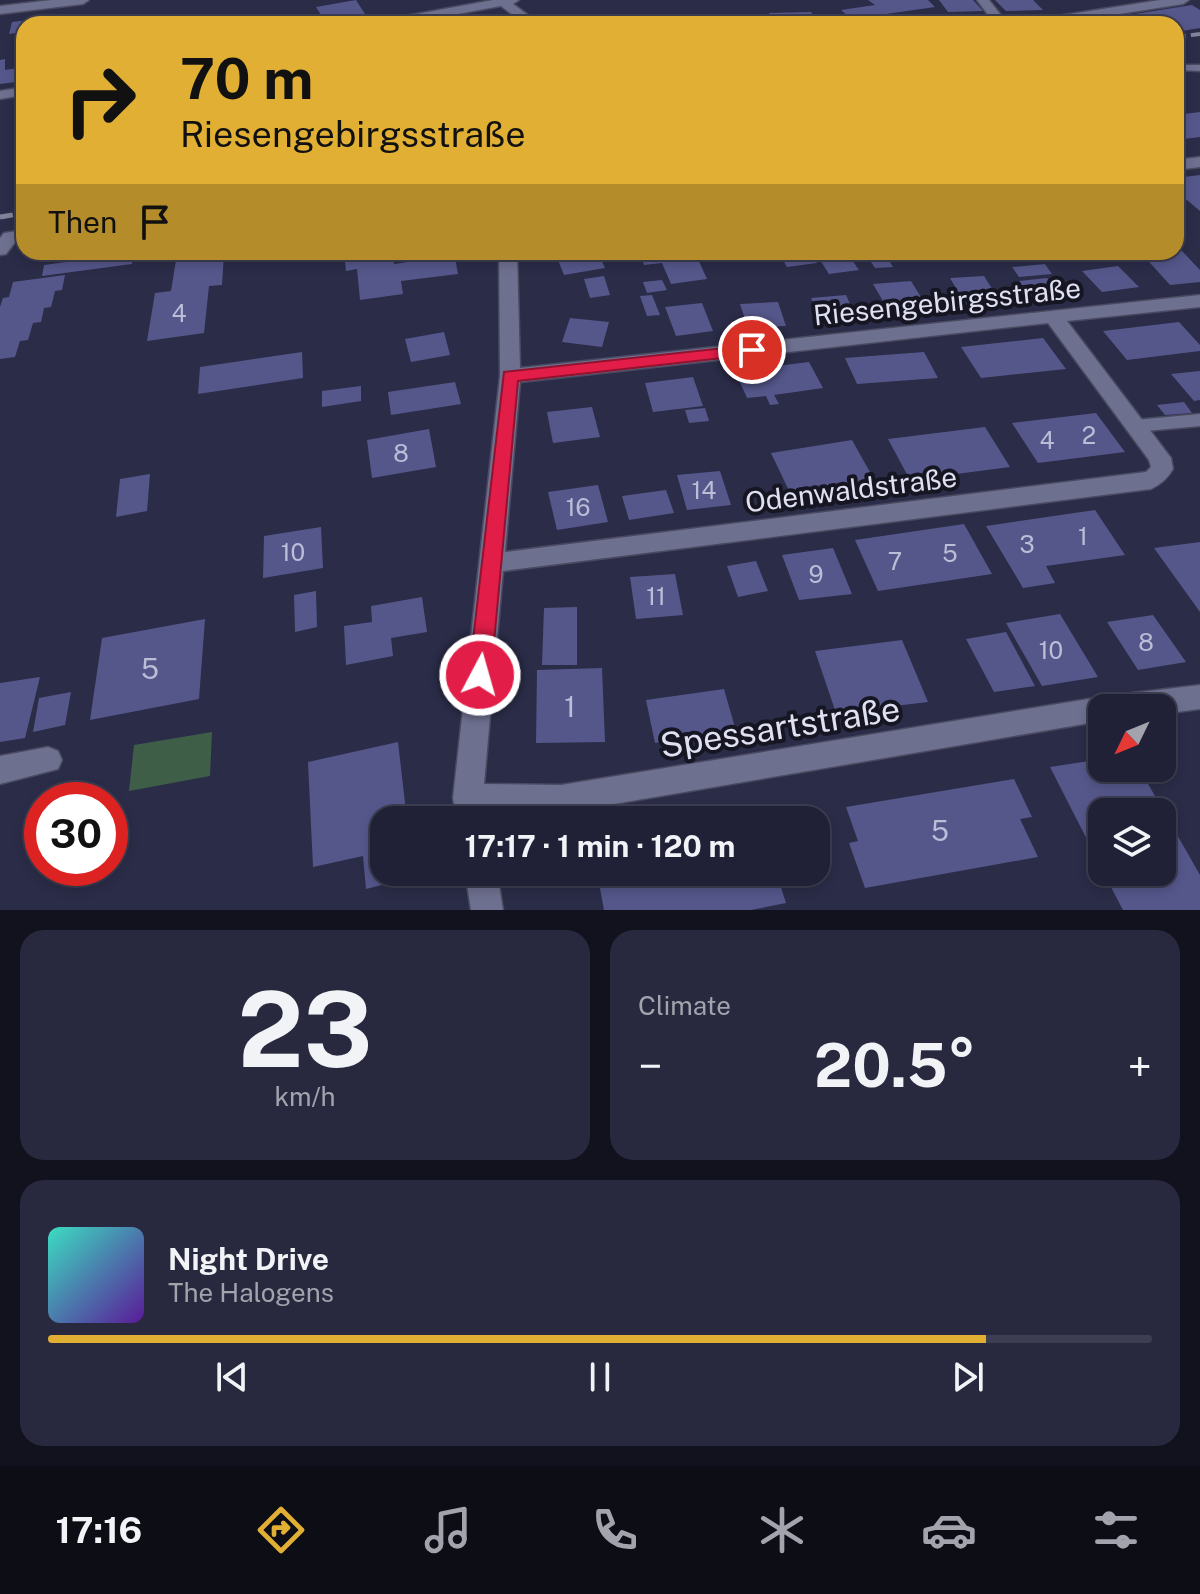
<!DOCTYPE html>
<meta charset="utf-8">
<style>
body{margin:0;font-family:"Public Sans",sans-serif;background:#28293e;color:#f1f3f6;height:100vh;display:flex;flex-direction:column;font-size:30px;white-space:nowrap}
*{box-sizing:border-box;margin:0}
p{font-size:26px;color:#a2a3ad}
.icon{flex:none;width:44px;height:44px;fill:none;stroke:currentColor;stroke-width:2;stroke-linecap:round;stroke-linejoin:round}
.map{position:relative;height:910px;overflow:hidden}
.sheet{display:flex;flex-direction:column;gap:20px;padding:20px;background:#12121e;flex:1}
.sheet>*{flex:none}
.top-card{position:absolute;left:16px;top:16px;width:1168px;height:244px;border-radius:24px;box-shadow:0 4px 12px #0003,0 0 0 2px #3d3e51;background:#e1af34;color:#111;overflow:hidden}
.needle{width:52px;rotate:227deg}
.tools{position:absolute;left:1088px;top:694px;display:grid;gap:16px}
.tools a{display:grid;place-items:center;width:88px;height:88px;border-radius:16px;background:#202136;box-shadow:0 4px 12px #0003,0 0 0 2px #3d3e51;font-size:40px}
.speed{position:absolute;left:24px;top:782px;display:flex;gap:16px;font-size:40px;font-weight:700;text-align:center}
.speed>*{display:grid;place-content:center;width:104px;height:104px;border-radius:50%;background:#202136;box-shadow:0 4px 12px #0003,0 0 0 2px #3d3e51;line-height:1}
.speed .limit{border:12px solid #d22;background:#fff;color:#111}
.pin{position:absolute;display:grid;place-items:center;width:68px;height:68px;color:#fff;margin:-34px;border:4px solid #fff;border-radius:50%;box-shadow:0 2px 8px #0007}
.me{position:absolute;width:88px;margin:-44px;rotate:6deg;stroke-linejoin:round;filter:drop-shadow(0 0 6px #0008)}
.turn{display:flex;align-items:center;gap:28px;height:168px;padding:0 32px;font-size:36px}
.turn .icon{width:104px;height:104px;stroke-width:2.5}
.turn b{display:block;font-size:56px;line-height:68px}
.then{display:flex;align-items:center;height:76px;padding:0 32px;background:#0003;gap:16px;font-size:30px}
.big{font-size:60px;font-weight:700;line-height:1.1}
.sheet .widget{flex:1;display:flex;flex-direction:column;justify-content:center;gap:12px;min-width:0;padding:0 28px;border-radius:24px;background:#28293e}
.sheet .dial{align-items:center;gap:0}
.dial b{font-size:104px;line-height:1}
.song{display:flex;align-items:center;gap:24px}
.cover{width:96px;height:96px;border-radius:12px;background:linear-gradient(135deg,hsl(170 70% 55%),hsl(270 70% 35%))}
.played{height:8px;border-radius:4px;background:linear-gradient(90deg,#e1af34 85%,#3d3e51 85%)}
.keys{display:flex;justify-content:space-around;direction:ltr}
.heat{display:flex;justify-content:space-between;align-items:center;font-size:44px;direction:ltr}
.sheet .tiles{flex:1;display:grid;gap:20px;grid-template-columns:1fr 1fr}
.widget:last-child{grid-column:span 2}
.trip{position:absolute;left:370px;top:806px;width:460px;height:80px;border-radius:24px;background:#202136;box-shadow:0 4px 12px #0003,0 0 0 2px #3d3e51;font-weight:700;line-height:80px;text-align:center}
.tabs{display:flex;height:128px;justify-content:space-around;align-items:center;background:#0d0d16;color:#a2a3ad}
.tabs .icon{width:56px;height:56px}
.tabs .selected{color:#e1af34}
.tabs b{font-size:36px;color:#f1f3f6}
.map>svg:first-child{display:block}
</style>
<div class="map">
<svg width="1200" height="910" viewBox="0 0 1200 910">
<rect width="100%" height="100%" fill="#2b2c48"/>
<!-- green -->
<path fill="#3e5e48" d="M 212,732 L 210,776 L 129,791 L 134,745 Z"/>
<!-- building -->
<path fill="#55578b" d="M 356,0 L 365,14 L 325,21 L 316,7 Z
M 868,0 L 928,0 L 935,7 L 886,14 L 892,19 L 870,24 L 857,24 L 841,10 L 875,5 Z
M 939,0 L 973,0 L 983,11 L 948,12 Z
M 995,0 L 1033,0 L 1043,10 L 1006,11 Z
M 1192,5 L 1200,10 L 1200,28 L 1176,32 L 1176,24 L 1136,24 L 1122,16 Z
M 811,12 L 818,24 L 774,24 L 769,13 Z
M 744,14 L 750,24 L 712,24 L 708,16 Z
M 666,17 L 667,20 L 680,20 L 681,24 L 638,24 L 637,21 Z
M 45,18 L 44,24 L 24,24 L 24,32 L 9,34 L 12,22 Z
M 5,59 L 5,70 L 24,67 L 24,81 L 0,84 L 0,60 Z
M 1200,112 L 1200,137 L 1176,140 L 1176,115 Z
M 1200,175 L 1200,211 L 1187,200 L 1176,201 L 1176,178 Z
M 1182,251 L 1200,270 L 1200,282 L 1170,285 L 1142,254 Z
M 344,252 L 392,252 L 394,264 L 408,262 L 407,255 L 454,252 L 458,274 L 401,281 L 403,294 L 360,300 L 357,269 L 346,271 Z
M 573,252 L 598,252 L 605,268 L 564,275 L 556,255 Z
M 640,252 L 708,252 L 711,258 L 698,259 L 707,279 L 671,284 L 662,263 L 644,265 Z
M 778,252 L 810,252 L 817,263 L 787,267 Z
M 133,253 L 132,264 L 42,276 L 44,265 Z
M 224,254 L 222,285 L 209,286 L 204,333 L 147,341 L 155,293 L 171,291 L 176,260 Z
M 885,254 L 893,267 L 875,268 L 867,256 Z
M 850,257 L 859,270 L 829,274 L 820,260 Z
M 1045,264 L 1052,274 L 1019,277 L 1012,267 Z
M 1118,266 L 1139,287 L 1102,292 L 1082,271 Z
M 65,275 L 62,290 L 55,291 L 51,307 L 44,308 L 41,322 L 33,323 L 28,340 L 20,341 L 15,357 L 0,359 L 0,307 L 3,298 L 9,297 L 13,282 Z
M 604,276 L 610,295 L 590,298 L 584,279 Z
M 984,276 L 1001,303 L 966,305 L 950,278 Z
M 1047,278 L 1064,297 L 1035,301 L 1019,281 Z
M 662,280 L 667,290 L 647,293 L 643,282 Z
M 911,281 L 929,310 L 890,313 L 873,284 Z
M 652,295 L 660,315 L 647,316 L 640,296 Z
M 846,295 L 856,317 L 821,320 L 811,298 Z
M 778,302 L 786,326 L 748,328 L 740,304 Z
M 702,303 L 713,331 L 676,336 L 665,307 Z
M 570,318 L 609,322 L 602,347 L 562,342 Z
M 1179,322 L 1200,345 L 1200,351 L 1127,360 L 1103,331 Z
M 444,332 L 450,355 L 411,362 L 405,339 Z
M 1043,338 L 1066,369 L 981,378 L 961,347 Z
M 302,352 L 303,378 L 198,394 L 200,367 Z
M 924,352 L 938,378 L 857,384 L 845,358 Z
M 809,362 L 823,388 L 774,395 L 779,404 L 770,405 L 766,396 L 747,398 L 735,371 Z
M 1200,371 L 1200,400 L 1194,401 L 1171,374 Z
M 693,377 L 703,406 L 653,412 L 645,383 Z
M 455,382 L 461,404 L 391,415 L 388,392 Z
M 361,386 L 361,401 L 322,407 L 322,391 Z
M 1184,402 L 1192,413 L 1165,415 L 1157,405 Z
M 592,407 L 600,437 L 553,443 L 547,412 Z
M 705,408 L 709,421 L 689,423 L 685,410 Z
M 1096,413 L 1125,452 L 1038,463 L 1012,423 Z
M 985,427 L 1010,467 L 910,480 L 888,439 Z
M 429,429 L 436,467 L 372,478 L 367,440 Z
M 852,440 L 875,481 L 791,495 L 771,453 Z
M 720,471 L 731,505 L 687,510 L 677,475 Z
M 150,474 L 147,511 L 116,517 L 120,479 Z
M 598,485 L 608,522 L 557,530 L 548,492 Z
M 666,490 L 674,513 L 629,520 L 622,496 Z
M 1095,510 L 1125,555 L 1046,566 L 1055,583 L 1023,588 L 986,526 Z
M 964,524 L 992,574 L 878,591 L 855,540 Z
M 321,527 L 323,568 L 263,578 L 264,536 Z
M 1200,542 L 1200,612 L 1154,548 Z
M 833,548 L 852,594 L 799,600 L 782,555 Z
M 756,561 L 768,591 L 738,597 L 727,566 Z
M 675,574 L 683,615 L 636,619 L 630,577 Z
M 316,591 L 317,627 L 295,632 L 294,595 Z
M 422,597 L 427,632 L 391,638 L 393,656 L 346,665 L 344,626 L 372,622 L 371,606 Z
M 577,607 L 577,665 L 542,665 L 544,608 Z
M 1060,614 L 1098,677 L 1042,686 L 1006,623 Z
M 1153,615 L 1186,662 L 1138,670 L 1107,622 Z
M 205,619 L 199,699 L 90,720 L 102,638 Z
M 1006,632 L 1035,686 L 994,692 L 966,639 Z
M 902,640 L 928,702 L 836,713 L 815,651 Z
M 602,668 L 605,742 L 536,743 L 537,670 Z
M 40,677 L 25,738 L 0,742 L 0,683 Z
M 724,689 L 736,731 L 655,743 L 646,700 Z
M 71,692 L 65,725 L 33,732 L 39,698 Z
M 398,742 L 407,820 L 384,820 L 384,872 L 413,872 L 413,877 L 366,889 L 363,856 L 313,867 L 308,762 Z
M 1102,759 L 1102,768 L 1139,768 L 1200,875 L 1200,910 L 1123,910 L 1103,872 L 1162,872 L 1162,812 L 1102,812 L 1102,869 L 1050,767 Z
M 1014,779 L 1032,817 L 1020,819 L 1038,857 L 865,888 L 849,843 L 858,841 L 846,807 Z
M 597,872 L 776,872 L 786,903 L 751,910 L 604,910 Z"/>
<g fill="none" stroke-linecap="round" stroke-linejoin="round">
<defs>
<path id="service" d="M 1184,65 L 1200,65 L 1200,71 L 1180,70 L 1180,66 Z
M 1200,414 L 1200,426 L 1135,432 L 1126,426 L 1135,420 Z"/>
<path id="minor" d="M 493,0 L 519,0 L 513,4 L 528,15 L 530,24 L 518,24 L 518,19 L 501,6 L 404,24 L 378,24 L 384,20 Z
M 977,0 L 989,0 L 1008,24 L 995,24 Z
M 1160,0 L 1189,0 L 1183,4 L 1056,24 L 1026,24 L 1032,20 Z
M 24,87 L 24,95 L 0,99 L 0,91 Z
M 1200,157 L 1200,167 L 1176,170 L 1176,160 Z
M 24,230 L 24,240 L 16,241 L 6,254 L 0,255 L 0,238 L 4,233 Z
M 499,252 L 517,252 L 520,368 L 1200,295 L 1200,307 L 1067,321 L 1171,458 L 1173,469 C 1167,479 1161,484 1151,489 L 503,571 L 484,784 L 561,785 L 1107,696 L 1200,685 L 1200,709 L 1162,714 L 1162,708 L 1102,708 L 1102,721 L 561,813 L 485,812 L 487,820 L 457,820 L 453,798 L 500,376 ZM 1048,323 L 1149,460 L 1151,467 L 1146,472 L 505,552 L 520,382 Z
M 48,747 L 58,751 L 62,760 L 58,769 L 0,784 L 0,756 Z
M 465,872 L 497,872 L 503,910 L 471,910 Z"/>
<path id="tertiary" d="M 52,0 L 89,0 L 83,4 L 0,14 L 0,6 Z"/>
</defs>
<!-- service casing -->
<use href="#service" stroke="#494960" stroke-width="3"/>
<!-- minor casing -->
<use href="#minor" stroke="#494960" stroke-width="3"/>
<!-- tertiary casing -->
<use href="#tertiary" stroke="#494960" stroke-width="3"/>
<!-- service -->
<use href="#service" fill="#6e7090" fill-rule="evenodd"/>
<!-- minor -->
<use href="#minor" fill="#6e7090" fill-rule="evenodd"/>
<!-- tertiary -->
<use href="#tertiary" fill="#6e7090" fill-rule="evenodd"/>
<!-- rail-far1 -->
<path stroke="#82839a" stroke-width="4" stroke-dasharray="10 5" stroke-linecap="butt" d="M 1176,37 L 1200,34"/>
<!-- rail -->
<path stroke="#82839a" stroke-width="5" stroke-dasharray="13 6" stroke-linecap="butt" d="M 0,217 L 24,213"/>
</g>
<!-- route -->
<path fill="#e11d48" stroke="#92132f" stroke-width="2" d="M 752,345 L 760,350 L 758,354 L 518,381 L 491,675 L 488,682 L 480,684 L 472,682 L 469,675 L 504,372 Z"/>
<g text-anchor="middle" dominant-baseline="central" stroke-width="8" stroke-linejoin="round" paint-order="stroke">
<!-- number labels -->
<g font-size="24" fill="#bcbed8">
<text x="179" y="313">4</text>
<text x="1089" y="435">2</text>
<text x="1047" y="440">4</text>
<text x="401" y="453">8</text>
<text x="704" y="490">14</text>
<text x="578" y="507">16</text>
<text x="1083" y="536">1</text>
<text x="1027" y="544">3</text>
<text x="293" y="552">10</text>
<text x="950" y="553">5</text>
<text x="895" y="561">7</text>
<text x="816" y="574">9</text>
<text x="656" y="596">11</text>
<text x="1146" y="642">8</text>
<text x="1051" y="650">10</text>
</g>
<!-- street labels -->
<g font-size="28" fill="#dfe0f2" stroke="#161623">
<text transform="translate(947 301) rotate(-6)">Riesengebirgsstraße</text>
<text transform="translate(851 489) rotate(-7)">Odenwaldstraße</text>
</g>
<!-- near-number labels -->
<g font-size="28" fill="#bcbed8">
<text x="150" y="668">5</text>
<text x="570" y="706">1</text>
<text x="940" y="830">5</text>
</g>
<!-- near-street labels -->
<g font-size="34" fill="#dfe0f2" stroke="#161623">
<text transform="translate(780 727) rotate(-9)">Spessartstraße</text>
</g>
</g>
</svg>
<div class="tools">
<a><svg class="needle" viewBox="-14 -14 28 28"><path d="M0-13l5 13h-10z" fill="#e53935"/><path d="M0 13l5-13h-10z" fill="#a2a3ad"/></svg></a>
<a><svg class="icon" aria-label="layers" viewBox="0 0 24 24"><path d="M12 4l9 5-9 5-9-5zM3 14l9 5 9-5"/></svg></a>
</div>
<div class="speed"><div class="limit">30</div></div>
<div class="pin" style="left:752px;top:350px;background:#d93025"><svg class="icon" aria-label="arrive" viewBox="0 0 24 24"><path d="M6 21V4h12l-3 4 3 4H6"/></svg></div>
<svg class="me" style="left:480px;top:675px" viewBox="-20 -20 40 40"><circle r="17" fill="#e11d48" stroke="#fff" stroke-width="3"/><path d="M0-11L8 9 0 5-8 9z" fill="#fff"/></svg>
<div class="trip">17:17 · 1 min · 120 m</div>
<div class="top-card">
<div class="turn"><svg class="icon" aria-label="right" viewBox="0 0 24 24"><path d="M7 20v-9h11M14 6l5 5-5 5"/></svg><div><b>70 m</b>Riesengebirgsstraße</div></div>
<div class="then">Then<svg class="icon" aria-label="arrive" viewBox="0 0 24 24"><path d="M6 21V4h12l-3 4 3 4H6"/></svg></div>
</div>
</div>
<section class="sheet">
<div class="tiles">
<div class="widget dial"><b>23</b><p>km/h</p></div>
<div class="widget"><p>Climate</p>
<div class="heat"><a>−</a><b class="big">20.5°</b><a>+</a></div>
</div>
<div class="widget">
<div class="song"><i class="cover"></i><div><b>Night Drive</b><p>The Halogens</p></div></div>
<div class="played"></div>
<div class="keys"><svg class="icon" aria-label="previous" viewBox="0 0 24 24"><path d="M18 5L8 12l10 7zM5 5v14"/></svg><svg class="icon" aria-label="pause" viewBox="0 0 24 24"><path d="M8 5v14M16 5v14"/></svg><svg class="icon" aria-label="next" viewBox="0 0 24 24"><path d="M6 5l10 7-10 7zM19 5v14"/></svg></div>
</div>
</div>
</section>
<nav class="tabs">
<b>17:16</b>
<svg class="icon selected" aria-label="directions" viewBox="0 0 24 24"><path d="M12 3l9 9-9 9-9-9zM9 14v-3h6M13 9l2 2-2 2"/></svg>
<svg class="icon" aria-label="music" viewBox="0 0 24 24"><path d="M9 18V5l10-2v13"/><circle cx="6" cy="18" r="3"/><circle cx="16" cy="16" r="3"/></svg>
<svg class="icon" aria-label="phone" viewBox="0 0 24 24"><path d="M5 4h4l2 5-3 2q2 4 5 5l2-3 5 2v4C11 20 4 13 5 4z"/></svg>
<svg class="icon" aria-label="climate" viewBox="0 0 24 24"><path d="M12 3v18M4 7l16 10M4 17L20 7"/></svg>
<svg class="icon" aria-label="car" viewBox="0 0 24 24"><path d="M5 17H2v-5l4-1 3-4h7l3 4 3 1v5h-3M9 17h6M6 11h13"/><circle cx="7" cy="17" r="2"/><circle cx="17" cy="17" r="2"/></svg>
<svg class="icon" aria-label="filters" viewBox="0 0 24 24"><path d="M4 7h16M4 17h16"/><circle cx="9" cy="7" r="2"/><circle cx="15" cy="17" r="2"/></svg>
</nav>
